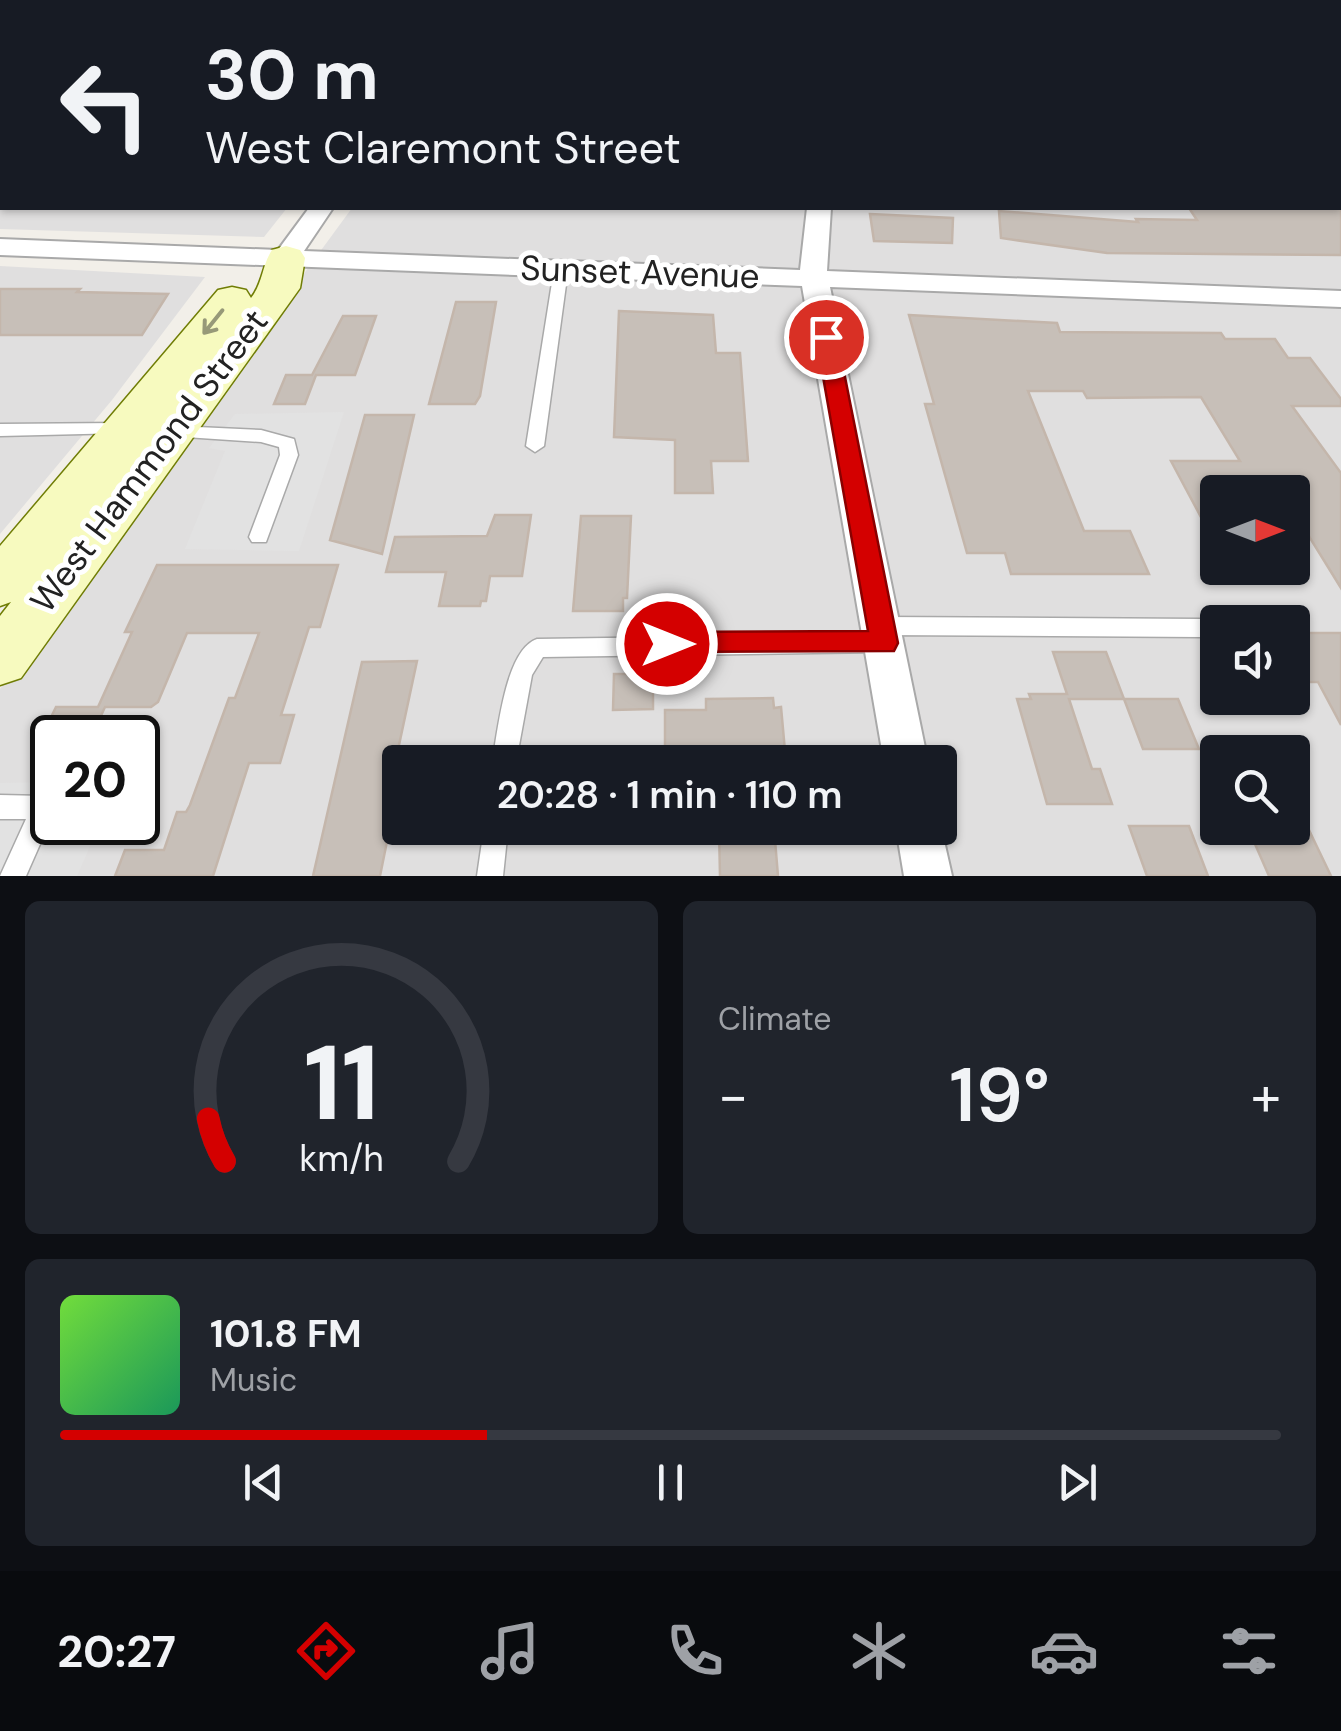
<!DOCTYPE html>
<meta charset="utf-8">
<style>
body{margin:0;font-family:"DM Sans",sans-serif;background:#20242c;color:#f1f3f6;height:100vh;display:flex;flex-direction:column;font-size:38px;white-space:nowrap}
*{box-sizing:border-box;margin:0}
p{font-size:32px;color:#9ea1a6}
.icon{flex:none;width:55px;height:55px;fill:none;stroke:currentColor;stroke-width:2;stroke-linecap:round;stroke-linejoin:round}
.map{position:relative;height:876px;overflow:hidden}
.sheet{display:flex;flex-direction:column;gap:25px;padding:25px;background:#0d0f14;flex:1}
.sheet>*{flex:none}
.guide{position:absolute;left:0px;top:0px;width:1342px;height:210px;box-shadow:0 2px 8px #0004;background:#171b24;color:#f1f3f6;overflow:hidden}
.needle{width:65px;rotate:90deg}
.buttons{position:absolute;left:1200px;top:475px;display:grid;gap:20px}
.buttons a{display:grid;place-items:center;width:110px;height:110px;border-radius:10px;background:#171b24;box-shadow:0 2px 8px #0004;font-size:50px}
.speed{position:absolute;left:30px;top:715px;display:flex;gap:20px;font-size:50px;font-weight:700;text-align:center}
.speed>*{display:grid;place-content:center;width:130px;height:130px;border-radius:50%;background:#171b24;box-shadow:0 2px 8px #0004;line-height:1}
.speed .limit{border:5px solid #111;border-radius:15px;background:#fff;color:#111}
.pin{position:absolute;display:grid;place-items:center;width:85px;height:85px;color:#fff;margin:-42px;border:5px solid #fff;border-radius:50%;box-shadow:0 2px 10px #0007}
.me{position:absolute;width:110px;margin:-55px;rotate:90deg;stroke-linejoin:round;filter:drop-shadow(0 0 8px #0008)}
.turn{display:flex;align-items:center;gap:35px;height:210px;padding:0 40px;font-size:45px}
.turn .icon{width:130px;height:130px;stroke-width:2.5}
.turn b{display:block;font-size:70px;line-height:85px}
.big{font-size:75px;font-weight:600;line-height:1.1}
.sheet .card{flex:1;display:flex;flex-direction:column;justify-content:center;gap:15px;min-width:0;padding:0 35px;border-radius:15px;background:#20242c}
.sheet .dial{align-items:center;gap:0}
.dial svg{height:260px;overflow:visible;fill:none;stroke:#363941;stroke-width:7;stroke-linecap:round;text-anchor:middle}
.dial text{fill:#f1f3f6;stroke:none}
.song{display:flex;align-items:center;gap:30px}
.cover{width:120px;height:120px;border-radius:15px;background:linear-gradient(135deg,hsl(100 70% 55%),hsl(150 70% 35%))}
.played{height:10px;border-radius:5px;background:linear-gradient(90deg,#d40000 35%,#363941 35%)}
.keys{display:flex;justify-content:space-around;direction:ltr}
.heat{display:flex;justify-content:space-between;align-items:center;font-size:55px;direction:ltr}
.sheet .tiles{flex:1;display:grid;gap:25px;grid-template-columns:1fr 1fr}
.card:last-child{grid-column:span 2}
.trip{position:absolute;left:382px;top:745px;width:575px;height:100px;border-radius:10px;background:#171b24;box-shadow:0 2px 8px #0004;font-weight:600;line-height:100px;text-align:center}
.tab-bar{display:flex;height:160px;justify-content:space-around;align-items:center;background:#090b0e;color:#9ea1a6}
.tab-bar .icon{width:70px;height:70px}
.tab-bar .active{color:#d40000}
.tab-bar b{font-size:45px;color:#f1f3f6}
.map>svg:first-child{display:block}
</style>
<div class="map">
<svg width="1341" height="876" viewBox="0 0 1341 876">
<rect width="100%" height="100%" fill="#f2efe9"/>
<!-- residential -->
<path fill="#e0dfdf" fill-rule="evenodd" d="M 504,0 L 1194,0 L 1196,2 L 502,2 Z
M 0,136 L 2,208 L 287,208 L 264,237 L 0,229 Z
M 1341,179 L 1341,876 L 0,876 L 0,689 L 352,208 L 1340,208 ZM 1218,492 L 1292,492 L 1292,568 L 1218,568 ZM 1218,622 L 1292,622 L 1292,698 L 1218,698 ZM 52,738 L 138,738 L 138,822 L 52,822 ZM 1218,752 L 1292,752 L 1292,828 L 1218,828 ZM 400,762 L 940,762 L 940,828 L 400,828 Z
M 0,266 L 205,277 L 112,400 L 0,534 Z"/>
<!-- industrial -->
<path fill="#ebdbe8" d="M 0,0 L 449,0 L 2,2 L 2,136 Z"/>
<!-- parking -->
<path fill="#e2e2e2" d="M 344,412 L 299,551 L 185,549 L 225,451 L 209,448 L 235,414 Z
M 52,782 L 52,822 L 100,823 L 77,876 L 0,876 L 0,783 Z"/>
<!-- building -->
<path fill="#c7bfb8" stroke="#c4b6ab" stroke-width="2.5" d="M 1189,208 L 1341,208 L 1341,255 L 1107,253 L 1001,238 L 999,211 L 1138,222 L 1136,219 L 1197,220 Z
M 870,214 L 953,218 L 952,243 L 874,241 Z
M 0,289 L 80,289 L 77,292 L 168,294 L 142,335 L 0,335 Z
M 456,302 L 496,302 L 480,396 L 475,404 L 429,404 Z
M 619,311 L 713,315 L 716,353 L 740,353 L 748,461 L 711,461 L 713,493 L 675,493 L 675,440 L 614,437 Z
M 909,315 L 1057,323 L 1060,332 L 1221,333 L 1225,339 L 1275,339 L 1288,358 L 1310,358 L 1341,399 L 1341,406 L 1292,406 L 1341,473 L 1341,588 L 1307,533 L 1292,533 L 1292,492 L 1218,492 L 1218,549 L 1171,461 L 1240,461 L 1201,397 L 1087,398 L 1083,391 L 1028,391 L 1084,531 L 1130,531 L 1149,574 L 1011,574 L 1005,553 L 967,553 L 925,404 L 934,404 Z
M 343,316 L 376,316 L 355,375 L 316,375 L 305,404 L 274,404 L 286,375 L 312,375 Z
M 365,415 L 414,415 L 382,554 L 330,540 Z
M 495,515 L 531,515 L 522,576 L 490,576 L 486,601 L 481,601 L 480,606 L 439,606 L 446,572 L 386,572 L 395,537 L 487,536 Z
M 581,516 L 631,516 L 627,598 L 623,598 L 623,611 L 573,611 Z
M 157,565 L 338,565 L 320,627 L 309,627 L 281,715 L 294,715 L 280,763 L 249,763 L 213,876 L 115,876 L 125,850 L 164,850 L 177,812 L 186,812 L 190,805 L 229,698 L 235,698 L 259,633 L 187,633 L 158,702 L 151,707 L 105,707 L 91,737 L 41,738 L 56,707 L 98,707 L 132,632 L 125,632 Z
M 1292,633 L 1341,633 L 1341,725 L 1318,682 L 1292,682 Z
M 1053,652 L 1106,652 L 1124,699 L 1069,699 L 1092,769 L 1100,769 L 1112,804 L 1047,804 L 1017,699 L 1031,699 L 1029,694 L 1067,694 Z
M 417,661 L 390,787 L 398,787 L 380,876 L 313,876 L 362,662 Z
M 614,674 L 653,674 L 653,709 L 613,710 Z
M 773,698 L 774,708 L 781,707 L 786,762 L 665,762 L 665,710 L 706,710 L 706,699 Z
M 1124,699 L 1178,699 L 1199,749 L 1143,749 Z
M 1129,826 L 1189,826 L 1208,876 L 1147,876 Z
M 719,828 L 774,828 L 778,876 L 720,876 Z
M 1248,828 L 1308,828 L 1331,876 L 1269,876 Z"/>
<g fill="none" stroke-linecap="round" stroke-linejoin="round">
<defs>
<path id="lane" d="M 2,0 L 14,0 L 2,4 Z
M 0,51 L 2,51 L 2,57 L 0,57 Z
M 561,266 L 568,270 L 544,446 L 535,452 L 526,446 L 554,270 Z
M 119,423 L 128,429 L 125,433 L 0,436 L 0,424 Z
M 176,426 L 261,430 L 294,439 L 298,455 L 266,542 L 252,542 L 249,537 L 280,455 L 279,447 L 261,442 L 170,436 L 167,432 Z
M 881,617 L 1200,619 L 1207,622 L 1210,628 L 1207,634 L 1200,637 L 885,635 L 891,637 L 894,643 L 891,649 L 883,652 L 543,657 L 532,675 L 516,762 L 492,762 C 498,732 505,650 537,639 L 879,634 L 874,632 L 871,626 L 874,620 Z
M 0,795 L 44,796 L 52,800 L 52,817 L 26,876 L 0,876 L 26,819 L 0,819 Z
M 484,828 L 508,828 L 503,876 L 477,876 Z"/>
<path id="street" d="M 826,0 L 844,0 L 844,2 L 827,2 Z
M 1198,0 L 1216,0 L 1218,2 L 1200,2 Z
M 1340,86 L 1341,86 L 1341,98 L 1340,98 Z
M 1340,148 L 1341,148 L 1341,163 L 1340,163 Z
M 309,208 L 333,208 L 304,251 L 800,270 L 807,208 L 831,208 L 827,271 L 1341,291 L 1341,307 L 830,287 L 928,762 L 884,762 L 802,286 L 0,255 L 0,239 L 278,250 Z
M 940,823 L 952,876 L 904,876 L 896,828 L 940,828 Z"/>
<path id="secondary" d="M 286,246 L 300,250 L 305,258 L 300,288 L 21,678 L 0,685 L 0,616 L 11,602 L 0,606 L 0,546 L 218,290 L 232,287 L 246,290 L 251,298 C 263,283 262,265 272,250 Z"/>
</defs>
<!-- lane casing -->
<use href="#lane" stroke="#a9a9a9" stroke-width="3"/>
<!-- street casing -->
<use href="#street" stroke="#a9a9a9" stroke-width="4"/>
<!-- secondary casing -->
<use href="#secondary" stroke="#707d05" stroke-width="3"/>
<!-- lane -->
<use href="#lane" fill="#fff" fill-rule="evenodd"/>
<!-- street -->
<use href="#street" fill="#fff" fill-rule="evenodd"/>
<!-- secondary -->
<use href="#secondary" fill="#f7fabf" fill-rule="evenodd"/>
</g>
<!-- one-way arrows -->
<defs><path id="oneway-shaft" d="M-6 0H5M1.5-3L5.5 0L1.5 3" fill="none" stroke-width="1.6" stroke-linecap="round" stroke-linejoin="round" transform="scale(2.5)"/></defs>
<use stroke="#979978" href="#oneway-shaft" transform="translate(213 322) rotate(129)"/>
<!-- route -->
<path fill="#d40000" stroke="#8a0000" stroke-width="2.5" d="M 826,330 L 837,337 L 898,643 L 894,651 L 657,652 L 653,644 L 657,636 L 667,632 L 868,631 L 816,337 Z"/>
<g text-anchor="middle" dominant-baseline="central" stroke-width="10" stroke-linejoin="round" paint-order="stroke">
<!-- street labels -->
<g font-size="35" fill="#222" stroke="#fff">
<text transform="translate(640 272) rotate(2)">Sunset Avenue</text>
<text transform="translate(149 461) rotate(-53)">West Hammond Street</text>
</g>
</g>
</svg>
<div class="buttons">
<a><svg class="needle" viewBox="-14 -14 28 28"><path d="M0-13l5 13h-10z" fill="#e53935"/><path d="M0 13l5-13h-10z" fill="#9ea1a6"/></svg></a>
<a><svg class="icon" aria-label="sound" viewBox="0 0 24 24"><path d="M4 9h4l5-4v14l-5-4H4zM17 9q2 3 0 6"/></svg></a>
<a><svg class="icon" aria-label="search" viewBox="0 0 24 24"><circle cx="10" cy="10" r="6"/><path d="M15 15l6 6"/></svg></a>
</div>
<div class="speed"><div class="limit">20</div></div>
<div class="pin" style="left:826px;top:337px;background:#d93025"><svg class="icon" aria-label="arrive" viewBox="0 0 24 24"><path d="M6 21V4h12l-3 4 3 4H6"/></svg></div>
<svg class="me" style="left:667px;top:644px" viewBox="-20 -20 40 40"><circle r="17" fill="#d40000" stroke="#fff" stroke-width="3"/><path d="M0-11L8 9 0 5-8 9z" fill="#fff"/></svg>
<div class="trip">20:28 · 1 min · 110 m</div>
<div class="guide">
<div class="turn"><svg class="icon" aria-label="left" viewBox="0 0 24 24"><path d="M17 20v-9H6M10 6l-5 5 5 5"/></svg><div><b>30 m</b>West Claremont Street</div></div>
</div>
</div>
<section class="sheet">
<div class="tiles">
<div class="card dial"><svg viewBox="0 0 100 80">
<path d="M14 69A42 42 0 1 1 86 69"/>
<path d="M14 69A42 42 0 0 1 9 56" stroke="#d40000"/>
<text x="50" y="56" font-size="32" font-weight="700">11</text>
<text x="50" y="72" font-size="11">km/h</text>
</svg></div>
<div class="card"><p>Climate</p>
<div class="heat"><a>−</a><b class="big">19°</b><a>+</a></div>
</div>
<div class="card">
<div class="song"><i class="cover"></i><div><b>101.8 FM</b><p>Music</p></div></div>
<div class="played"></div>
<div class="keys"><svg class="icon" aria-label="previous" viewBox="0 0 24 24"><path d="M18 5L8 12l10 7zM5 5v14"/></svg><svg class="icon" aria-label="pause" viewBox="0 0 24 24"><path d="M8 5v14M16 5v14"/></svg><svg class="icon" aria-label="next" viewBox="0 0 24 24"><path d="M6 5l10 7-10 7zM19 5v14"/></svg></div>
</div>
</div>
</section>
<nav class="tab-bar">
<b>20:27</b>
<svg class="icon active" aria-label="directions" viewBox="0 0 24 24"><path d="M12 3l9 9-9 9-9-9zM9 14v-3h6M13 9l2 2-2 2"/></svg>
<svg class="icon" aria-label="music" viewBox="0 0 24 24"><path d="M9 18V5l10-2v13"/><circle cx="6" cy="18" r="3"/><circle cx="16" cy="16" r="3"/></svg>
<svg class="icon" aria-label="phone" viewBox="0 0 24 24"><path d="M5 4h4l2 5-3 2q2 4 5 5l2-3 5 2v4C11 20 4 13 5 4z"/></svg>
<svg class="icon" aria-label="climate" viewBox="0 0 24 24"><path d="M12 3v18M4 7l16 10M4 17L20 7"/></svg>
<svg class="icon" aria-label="car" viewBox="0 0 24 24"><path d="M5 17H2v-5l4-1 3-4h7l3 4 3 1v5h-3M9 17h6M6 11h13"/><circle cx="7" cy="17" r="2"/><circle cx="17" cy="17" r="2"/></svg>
<svg class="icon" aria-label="filters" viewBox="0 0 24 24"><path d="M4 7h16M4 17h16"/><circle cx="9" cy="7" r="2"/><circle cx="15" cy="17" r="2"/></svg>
</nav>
